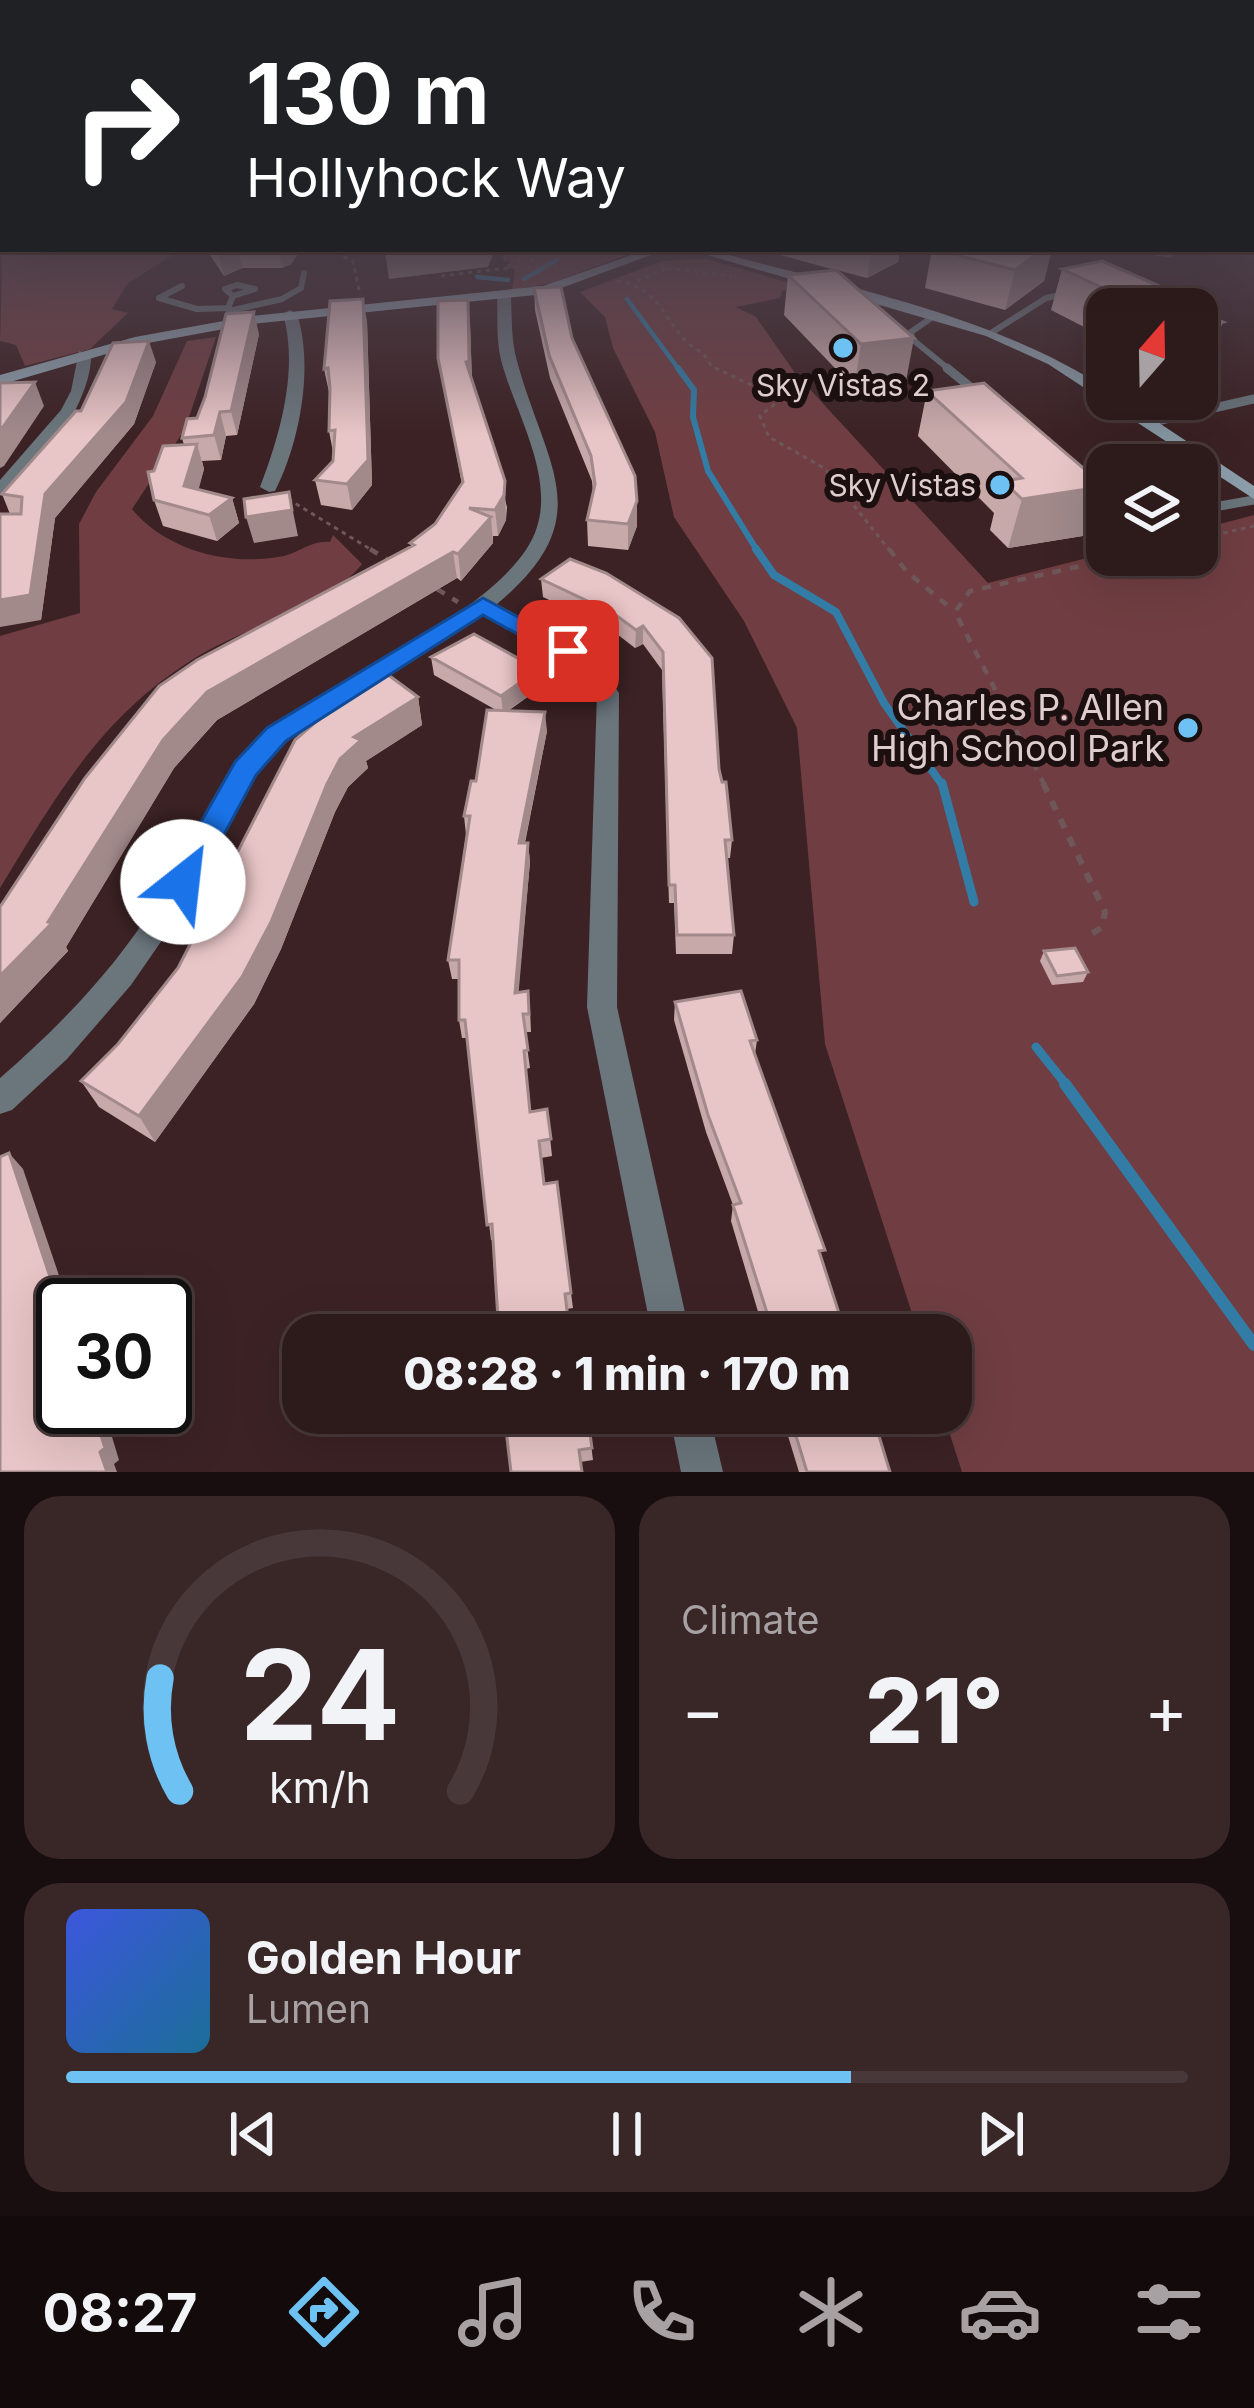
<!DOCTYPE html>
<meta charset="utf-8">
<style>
body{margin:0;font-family:Inter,sans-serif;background:#392728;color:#f1f3f6;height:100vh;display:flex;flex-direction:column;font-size:45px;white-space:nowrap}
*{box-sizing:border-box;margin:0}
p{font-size:39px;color:#a7a1a3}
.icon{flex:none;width:66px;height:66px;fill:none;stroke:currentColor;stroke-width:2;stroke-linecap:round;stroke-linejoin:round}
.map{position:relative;height:1472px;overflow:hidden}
.side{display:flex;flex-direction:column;gap:24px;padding:24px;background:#190e0f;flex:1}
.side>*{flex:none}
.hud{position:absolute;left:0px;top:0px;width:1254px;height:252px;box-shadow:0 12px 48px #0002,0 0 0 3px #48383a;background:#202124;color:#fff;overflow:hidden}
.needle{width:78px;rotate:20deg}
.fabs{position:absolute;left:1086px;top:288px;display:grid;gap:24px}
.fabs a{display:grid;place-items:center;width:132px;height:132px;border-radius:24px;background:#2d1a1b;box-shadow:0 12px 48px #0002,0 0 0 3px #48383a;font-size:60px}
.speed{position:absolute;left:36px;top:1278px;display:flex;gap:24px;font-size:60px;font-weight:700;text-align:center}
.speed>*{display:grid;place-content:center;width:156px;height:156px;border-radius:50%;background:#2d1a1b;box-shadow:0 12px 48px #0002,0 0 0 3px #48383a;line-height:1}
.speed .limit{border:6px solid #111;border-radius:18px;background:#fff;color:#111}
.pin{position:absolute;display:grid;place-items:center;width:102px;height:102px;color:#fff;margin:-51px;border-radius:24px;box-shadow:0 6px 18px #0006}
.me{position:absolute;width:132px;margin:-66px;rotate:29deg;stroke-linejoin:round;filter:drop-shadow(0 0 9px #0008)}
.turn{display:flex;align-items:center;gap:42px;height:252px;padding:0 48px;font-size:54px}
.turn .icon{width:156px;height:156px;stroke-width:2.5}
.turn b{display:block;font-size:84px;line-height:102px}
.big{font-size:90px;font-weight:800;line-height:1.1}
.side .card{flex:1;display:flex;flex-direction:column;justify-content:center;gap:18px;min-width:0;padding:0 42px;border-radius:36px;background:#392728}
.side .dial{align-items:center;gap:0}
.dial svg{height:312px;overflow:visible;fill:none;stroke:#48383a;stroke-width:7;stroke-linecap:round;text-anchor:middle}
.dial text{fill:#f1f3f6;stroke:none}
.song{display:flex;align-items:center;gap:36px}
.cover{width:144px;height:144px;border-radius:18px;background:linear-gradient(135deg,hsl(230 70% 55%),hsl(200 70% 35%))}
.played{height:12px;border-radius:6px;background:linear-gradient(90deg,#6ec2f3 70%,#48383a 70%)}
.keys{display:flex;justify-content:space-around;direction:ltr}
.heat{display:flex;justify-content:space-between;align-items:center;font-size:66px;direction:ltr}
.side .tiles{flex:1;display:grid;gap:24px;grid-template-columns:1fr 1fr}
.card:last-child{grid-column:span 2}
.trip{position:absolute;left:282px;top:1314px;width:690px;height:120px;border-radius:36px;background:#2d1a1b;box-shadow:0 12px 48px #0002,0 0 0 3px #48383a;font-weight:800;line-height:120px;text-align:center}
.tabs{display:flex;height:192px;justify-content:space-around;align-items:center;background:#120a0b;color:#a7a1a3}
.tabs .icon{width:84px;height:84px}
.tabs .current{color:#6ec2f3}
.tabs b{font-size:54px;color:#f1f3f6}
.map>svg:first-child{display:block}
</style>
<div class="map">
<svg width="1254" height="1472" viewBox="0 0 1254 1472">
<rect width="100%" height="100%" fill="#3c2224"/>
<!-- green -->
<path fill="#703e42" d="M 3,235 L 3,249 L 182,249 L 127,284 L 112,309 L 128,313 L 90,349 L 25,366 L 16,345 L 0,341 Z
M 502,249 L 643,249 L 551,283 L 512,290 L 515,271 Z
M 706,259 L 801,286 L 782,291 L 780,298 L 736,307 L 756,317 L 795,373 L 988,583 L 1107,553 L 1197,555 L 1197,530 L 1254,515 L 1254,1472 L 962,1472 L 943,1413 L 951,1413 L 951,1335 L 919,1335 L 825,1044 L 797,728 L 744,621 L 674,517 L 655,432 L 613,348 L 605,317 L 580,292 L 662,261 Z
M 216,337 L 185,429 L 132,509 C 166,551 231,567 284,556 C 300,552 312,540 330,542 L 333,535 L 362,564 C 330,606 244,627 195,658 C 100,717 57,795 0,888 L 0,636 L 80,613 L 79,524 L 96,492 L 153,416 L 187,341 Z"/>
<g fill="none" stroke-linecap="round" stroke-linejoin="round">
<!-- stream-far4 -->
<path stroke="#327ca5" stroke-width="4.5" d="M 477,277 L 508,280
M 524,279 L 557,260
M 627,299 L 680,371"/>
<!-- stream-far3 -->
<path stroke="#327ca5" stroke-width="6" d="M 678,368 L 694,390 L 693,417 L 708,471 L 758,552"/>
<!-- stream-far2 -->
<path stroke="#327ca5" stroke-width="8" d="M 756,549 L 774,575 L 836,612 L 884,703 L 943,786"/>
<!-- stream-far1 -->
<path stroke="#327ca5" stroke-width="9" d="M 942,783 L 974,902
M 1036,1047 L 1068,1087"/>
<!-- stream -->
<path stroke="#327ca5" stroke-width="12" d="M 1065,1084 L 1254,1345"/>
<!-- path-far2 -->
<path stroke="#6f5759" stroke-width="3" stroke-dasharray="4.5 4.5" stroke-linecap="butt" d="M 327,249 L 353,261 L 360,295
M 499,249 L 512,270
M 536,249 L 529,268 L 559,266
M 667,268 L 732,276
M 441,276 L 516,267 L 522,256 L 511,249
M 617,281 C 656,287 660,311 683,338 C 693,350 706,351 711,366 L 781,399 L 760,416 L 769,437 L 824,468 L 891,552
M 637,281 L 667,268 L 658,264
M 288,499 L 375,552
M 1197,539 L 1254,526"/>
<!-- path-far1 -->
<path stroke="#6f5759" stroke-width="4.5" stroke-dasharray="9 9" stroke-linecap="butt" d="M 370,549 L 391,562
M 889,549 L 907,572 L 954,611
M 437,589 L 458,602
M 1045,786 L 955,612 L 970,591 L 1130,555"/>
<!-- path -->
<path stroke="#6f5759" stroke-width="6" stroke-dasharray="10 10" stroke-linecap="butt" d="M 1043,783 L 1105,912 L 1102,927 L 1084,939"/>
<!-- lane-far1 -->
<path stroke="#6a757c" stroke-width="6" d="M 1128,249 L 1168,254 L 1186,249
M 237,285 L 255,289 L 233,296 L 225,289 Z
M 182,286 L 159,298 L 197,309 L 228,308 L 233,296
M 229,311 L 282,299 L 301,288 L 304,273
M 934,316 L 911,332 L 912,339 L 951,371
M 991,333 L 1046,298 L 1069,293"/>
<!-- lane -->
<path stroke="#6a757c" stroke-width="9" d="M 947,368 L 980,395
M 1148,423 L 1254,399
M 1197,510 L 1254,500"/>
<!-- street -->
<path fill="#6a757c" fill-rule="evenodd" d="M 504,292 L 511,296 C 512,318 511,340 517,361 C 546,468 601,517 497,604 L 596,659 L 619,693 L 617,1007 L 690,1335 L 652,1335 L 587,1007 L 597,693 L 580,669 L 483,614 L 285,740 L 255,774 L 176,920 L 131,985 L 67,1059 L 12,1110 L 0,1114 L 0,1078 C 59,1027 116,968 157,901 C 191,848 220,764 271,726 C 339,676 513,606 537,527 C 554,474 514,410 501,360 C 496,339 498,317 497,296 Z
M 290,310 L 297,314 C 314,366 300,442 275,491 L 269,492 L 260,487 C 280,435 299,369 283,314 Z
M 79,351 L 91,354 C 93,398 40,478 0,495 L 0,480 L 61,410 L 71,391 Z
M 669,1413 L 709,1413 L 723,1472 L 681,1472 Z"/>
<!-- secondary -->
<path fill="#8d9fab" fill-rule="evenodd" d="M 649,249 L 667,249 L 545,294 L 251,324 L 137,345 L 0,385 L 0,375 L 135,337 L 251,316 L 543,286 Z
M 687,249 L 707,249 C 842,287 987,312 1107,389 L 1107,399 L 1123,399 L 1254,486 L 1254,499 L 1048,364 L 986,336 Z"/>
</g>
<!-- wall -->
<path fill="#c8a9aa" d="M 206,249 L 301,249 L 291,264 L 282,268 L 242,268 L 224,276 Z
M 774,249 L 900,249 L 898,262 L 867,278 L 837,270 L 906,381 L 854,388 L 784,315 L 788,275 L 835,270 L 777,254 Z
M 932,249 L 1052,249 L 1044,281 L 1005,310 L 925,288 Z
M 1062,269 L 1164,288 L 1162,295 L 1194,309 L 1107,309 L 1107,347 L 1092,340 L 1094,332 L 1051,310 Z
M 534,288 L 572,338 L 637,526 L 628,550 L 588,546 L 587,520 L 593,493 L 592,481 L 550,378 L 535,310 Z
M 367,321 L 372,485 L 352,510 L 321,505 L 315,480 L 333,461 L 333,452 L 329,431 L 329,392 L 324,369 Z
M 470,322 L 472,380 L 507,507 L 506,520 L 498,536 L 493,536 L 493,543 L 461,581 L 457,578 L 217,720 L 174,768 L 66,947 L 68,951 L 0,1023 L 0,907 L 411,546 L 410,543 L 435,524 L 462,484 L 438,358 Z
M 259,334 L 237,435 L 226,436 L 221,460 L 202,461 L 204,469 L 198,489 L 232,498 L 239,523 L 217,541 L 163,526 L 154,500 L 154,471 L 184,445 L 182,438 Z
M 156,362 L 134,424 L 55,518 L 41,620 L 10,514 L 2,494 L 81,411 Z
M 927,391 L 1107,481 L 1107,499 L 1095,534 L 1008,548 L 990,530 L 994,513 L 918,436 Z
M 541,579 L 679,618 L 719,769 L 732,840 L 730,858 L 727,858 L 734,935 L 732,954 L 676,954 L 674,903 L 669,903 L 662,670 L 643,644 L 635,648 L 613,631 L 543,597 Z
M 431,657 L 525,667 L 535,672 L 536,691 L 508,711 L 547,731 L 525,843 L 528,843 L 530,862 L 518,992 L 530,1009 L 531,1032 L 525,1032 L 530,1068 L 526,1069 L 531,1112 L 547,1109 L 552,1156 L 541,1158 L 544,1184 L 571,1293 L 573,1308 L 567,1309 L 493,1240 L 491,1240 L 467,1038 L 462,1038 L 459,1020 L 459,979 L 452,979 L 448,960 L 466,835 L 464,816 L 476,781 L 496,710 L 434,675 Z
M 418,697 L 422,725 L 366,761 L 368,768 L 348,787 L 335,812 L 281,949 L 254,1004 L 155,1142 L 99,1107 L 81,1081 L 118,1044 Z
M 1044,951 L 1088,972 L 1083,982 L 1052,985 L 1040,961 Z
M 675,1002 L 757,1040 L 755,1054 L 846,1335 L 765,1335 L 731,1221 L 733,1205 L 706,1132 L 674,1020 Z
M 504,1413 L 587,1413 L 593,1460 L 580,1462 Z
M 781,1413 L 872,1413 L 890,1472 L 799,1472 Z"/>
<!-- shaded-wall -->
<path fill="#a28a8b" d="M 221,249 L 238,249 L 242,268 L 224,276 L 218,250 Z
M 278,249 L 301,249 L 291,264 L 282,268 Z
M 412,249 L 495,249 L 488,267 L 389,279 L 385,252 Z
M 871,249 L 900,249 L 898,262 L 867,278 Z
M 1044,249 L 1052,249 L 1044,281 L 1005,310 L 1015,270 Z
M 363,299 L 367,321 L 372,485 L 352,510 L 347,484 Z
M 468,300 L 470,322 L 472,385 L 466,362 Z
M 254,312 L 259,334 L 237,435 L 231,411 Z
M 1223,322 L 1206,365 L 1197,367 L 1197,328 Z
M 914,338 L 906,381 L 854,388 L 861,344 Z
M 149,341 L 156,362 L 134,424 L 55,518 L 41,620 L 0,627 L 0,600 L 45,494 Z
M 35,382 L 44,406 L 4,466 L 0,468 L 0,431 Z
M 220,412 L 226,436 L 221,460 L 214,435 Z
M 197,444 L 204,469 L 193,511 L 184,486 Z
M 505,481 L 506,520 L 498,536 L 495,510 Z
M 1107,486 L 1107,499 L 1095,534 L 1008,548 L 1022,499 Z
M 289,492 L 298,536 L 254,543 L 246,517 Z
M 232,498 L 239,523 L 217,541 L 209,515 Z
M 637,501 L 637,526 L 628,550 L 628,524 Z
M 491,517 L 493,543 L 461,581 L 458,554 Z
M 453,552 L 457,578 L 217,720 L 174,768 L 66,947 L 68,951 L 0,1023 L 0,976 L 48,922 L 163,740 L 207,692 Z
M 643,626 L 643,644 L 635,648 L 636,630 Z
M 525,662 L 526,679 L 535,672 L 536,691 L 503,714 L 501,696 L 521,665 Z
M 418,697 L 422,725 L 366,761 L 368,768 L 348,787 L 335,812 L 281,949 L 254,1004 L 155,1142 L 139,1116 L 354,737 Z
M 545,712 L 547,731 L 521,861 L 519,843 Z
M 528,843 L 530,862 L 517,1011 L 515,993 Z
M 9,1153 L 23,1169 L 69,1305 L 63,1305 L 63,1316 Z
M 92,1407 L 103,1407 L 119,1460 L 114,1464 L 117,1472 L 107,1472 L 100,1452 Z"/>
<!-- building -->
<path fill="#e8c5c6" stroke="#a28a8b" stroke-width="3" d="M 934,249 L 1044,249 L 1015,270 Z
M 1102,261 L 1164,288 L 1153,290 L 1194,309 L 1128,309 L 1105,298 L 1118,295 L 1062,269 Z
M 836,270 L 914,338 L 861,344 L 788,275 Z
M 561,287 L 572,338 L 635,476 L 637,501 L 628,524 L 587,520 L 595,484 L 591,456 L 549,355 L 534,288 Z
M 363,299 L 368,460 L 347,484 L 315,480 L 333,461 L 335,430 L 329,431 L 330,388 L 328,368 L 324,369 L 330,301 Z
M 468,300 L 469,361 L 466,362 L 505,481 L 504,495 L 495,510 L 469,508 L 491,517 L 458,554 L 453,552 L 207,692 L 163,740 L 48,922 L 52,923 L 0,976 L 0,907 L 85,778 L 159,686 L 197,660 L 414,545 L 410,543 L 435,524 L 463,482 L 438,358 L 438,301 Z
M 1197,310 L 1223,322 L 1197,328 Z
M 254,312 L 231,411 L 220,412 L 214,435 L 182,438 L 187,419 L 197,418 L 205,397 L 226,314 Z
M 149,341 L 126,402 L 45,494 L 30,595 L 0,600 L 0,514 L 21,514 L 22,497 L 2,494 L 76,411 L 81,411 L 113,343 Z
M 35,382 L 0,431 L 0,383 Z
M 984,383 L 1083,468 L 1090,467 L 1107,481 L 1107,486 L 1022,499 L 1003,481 L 1022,478 L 927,391 Z
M 197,444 L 184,486 L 232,498 L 209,515 L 154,500 L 148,472 L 154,471 L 163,446 Z
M 289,492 L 292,510 L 246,517 L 244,499 Z
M 570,559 L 606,573 L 679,618 L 712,658 L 719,769 L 722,782 L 726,782 L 732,840 L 725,840 L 734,935 L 677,935 L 675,885 L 669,885 L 663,652 L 643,626 L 636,630 L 613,613 L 541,579 Z
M 474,634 L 525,662 L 521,665 L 535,672 L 501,696 L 431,657 Z
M 387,674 L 418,697 L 354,737 L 361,740 L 340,759 L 327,784 L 271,922 L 242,977 L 139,1116 L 81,1081 L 118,1044 L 178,968 L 295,740 L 334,706 Z
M 487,710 L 545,712 L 519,843 L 528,843 L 515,993 L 528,991 L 529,1014 L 523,1014 L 528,1050 L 524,1051 L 530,1112 L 547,1109 L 551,1139 L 539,1141 L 544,1184 L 557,1182 L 571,1293 L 565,1294 L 570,1335 L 499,1335 L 492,1224 L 487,1225 L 465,1020 L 459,1020 L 459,960 L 448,960 L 470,816 L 464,816 L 471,781 L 476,781 Z
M 1075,948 L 1088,972 L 1057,976 L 1044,951 Z
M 741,991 L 757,1040 L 750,1041 L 825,1250 L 819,1251 L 846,1335 L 774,1335 L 733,1205 L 741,1203 L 708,1115 L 675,1002 Z
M 9,1153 L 63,1316 L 63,1407 L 92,1407 L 105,1448 L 100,1452 L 107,1472 L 0,1472 L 0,1157 Z
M 504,1413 L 587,1413 L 592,1448 L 579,1450 L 582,1472 L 511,1472 Z
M 789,1413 L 872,1413 L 890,1472 L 807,1472 Z"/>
<!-- sky -->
<linearGradient id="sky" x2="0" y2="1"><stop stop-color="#211314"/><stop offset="0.53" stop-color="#504450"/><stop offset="1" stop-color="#504450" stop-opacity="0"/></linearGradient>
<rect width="1254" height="434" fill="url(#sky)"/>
<!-- route -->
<path fill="#1a73e8" stroke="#114b97" stroke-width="3" d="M 483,598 L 581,651 L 568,659 L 559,657 L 483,615 L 286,741 L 256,775 L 194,890 L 172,890 L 167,882 L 235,762 L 267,728 Z"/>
<!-- markers -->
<g fill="#6ec2f3" stroke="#1b0f10" stroke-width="4.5">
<circle cx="843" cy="348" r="12"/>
<circle cx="1000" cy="485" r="12"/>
<circle cx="1188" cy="728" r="12"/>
</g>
<g text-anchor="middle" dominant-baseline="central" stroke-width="12" stroke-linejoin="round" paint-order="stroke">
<!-- far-poi labels -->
<g font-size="30" fill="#dfcdce" stroke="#1b0f10">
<text x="843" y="385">Sky Vistas 2</text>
<text x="976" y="485" text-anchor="end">Sky Vistas</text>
</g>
<!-- poi labels -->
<g font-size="36" fill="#dfcdce" stroke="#1b0f10" text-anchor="end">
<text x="1164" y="707">Charles P. Allen<tspan x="1164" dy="41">High School Park</tspan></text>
</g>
</g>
</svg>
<div class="fabs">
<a><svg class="needle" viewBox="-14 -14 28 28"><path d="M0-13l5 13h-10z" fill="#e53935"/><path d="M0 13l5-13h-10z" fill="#a7a1a3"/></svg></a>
<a><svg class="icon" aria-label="layers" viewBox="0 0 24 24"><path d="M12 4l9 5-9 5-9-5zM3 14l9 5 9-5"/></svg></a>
</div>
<div class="speed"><div class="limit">30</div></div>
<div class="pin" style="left:568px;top:651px;background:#d93025"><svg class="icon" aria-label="arrive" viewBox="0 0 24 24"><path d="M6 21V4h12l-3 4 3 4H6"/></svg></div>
<svg class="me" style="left:183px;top:882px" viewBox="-20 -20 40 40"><circle r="19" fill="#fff"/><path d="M0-13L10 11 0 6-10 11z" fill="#1a73e8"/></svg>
<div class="trip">08:28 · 1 min · 170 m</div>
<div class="hud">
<div class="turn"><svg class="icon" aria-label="right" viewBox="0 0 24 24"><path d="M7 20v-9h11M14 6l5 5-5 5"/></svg><div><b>130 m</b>Hollyhock Way</div></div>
</div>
</div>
<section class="side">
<div class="tiles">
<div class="card dial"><svg viewBox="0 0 100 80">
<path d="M14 69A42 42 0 1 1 86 69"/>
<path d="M14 69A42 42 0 0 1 9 40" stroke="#6ec2f3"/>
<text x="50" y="56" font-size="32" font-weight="700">24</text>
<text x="50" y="72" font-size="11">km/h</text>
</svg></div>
<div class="card"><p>Climate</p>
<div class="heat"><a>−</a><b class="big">21°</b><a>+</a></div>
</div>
<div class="card">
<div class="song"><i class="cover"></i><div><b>Golden Hour</b><p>Lumen</p></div></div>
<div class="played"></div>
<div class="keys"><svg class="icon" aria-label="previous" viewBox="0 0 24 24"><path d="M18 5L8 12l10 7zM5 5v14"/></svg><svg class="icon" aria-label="pause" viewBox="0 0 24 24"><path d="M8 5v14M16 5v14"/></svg><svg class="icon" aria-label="next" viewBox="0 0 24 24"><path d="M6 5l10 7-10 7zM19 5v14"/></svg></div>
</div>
</div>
</section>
<nav class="tabs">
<b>08:27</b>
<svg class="icon current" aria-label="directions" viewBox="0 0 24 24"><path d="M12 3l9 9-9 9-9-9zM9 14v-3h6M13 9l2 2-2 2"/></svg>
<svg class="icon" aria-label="music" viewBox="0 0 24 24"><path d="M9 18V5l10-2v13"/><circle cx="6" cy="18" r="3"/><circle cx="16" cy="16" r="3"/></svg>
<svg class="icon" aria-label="phone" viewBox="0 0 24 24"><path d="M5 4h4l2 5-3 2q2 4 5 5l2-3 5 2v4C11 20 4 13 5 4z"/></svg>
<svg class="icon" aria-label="climate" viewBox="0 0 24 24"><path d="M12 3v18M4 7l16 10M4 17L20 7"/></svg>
<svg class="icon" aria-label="car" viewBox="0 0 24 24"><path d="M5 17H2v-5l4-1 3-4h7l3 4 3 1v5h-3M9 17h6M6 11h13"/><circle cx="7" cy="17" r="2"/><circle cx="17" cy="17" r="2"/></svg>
<svg class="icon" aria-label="filters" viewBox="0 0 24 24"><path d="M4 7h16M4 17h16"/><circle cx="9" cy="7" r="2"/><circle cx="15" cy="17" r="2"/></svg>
</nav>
